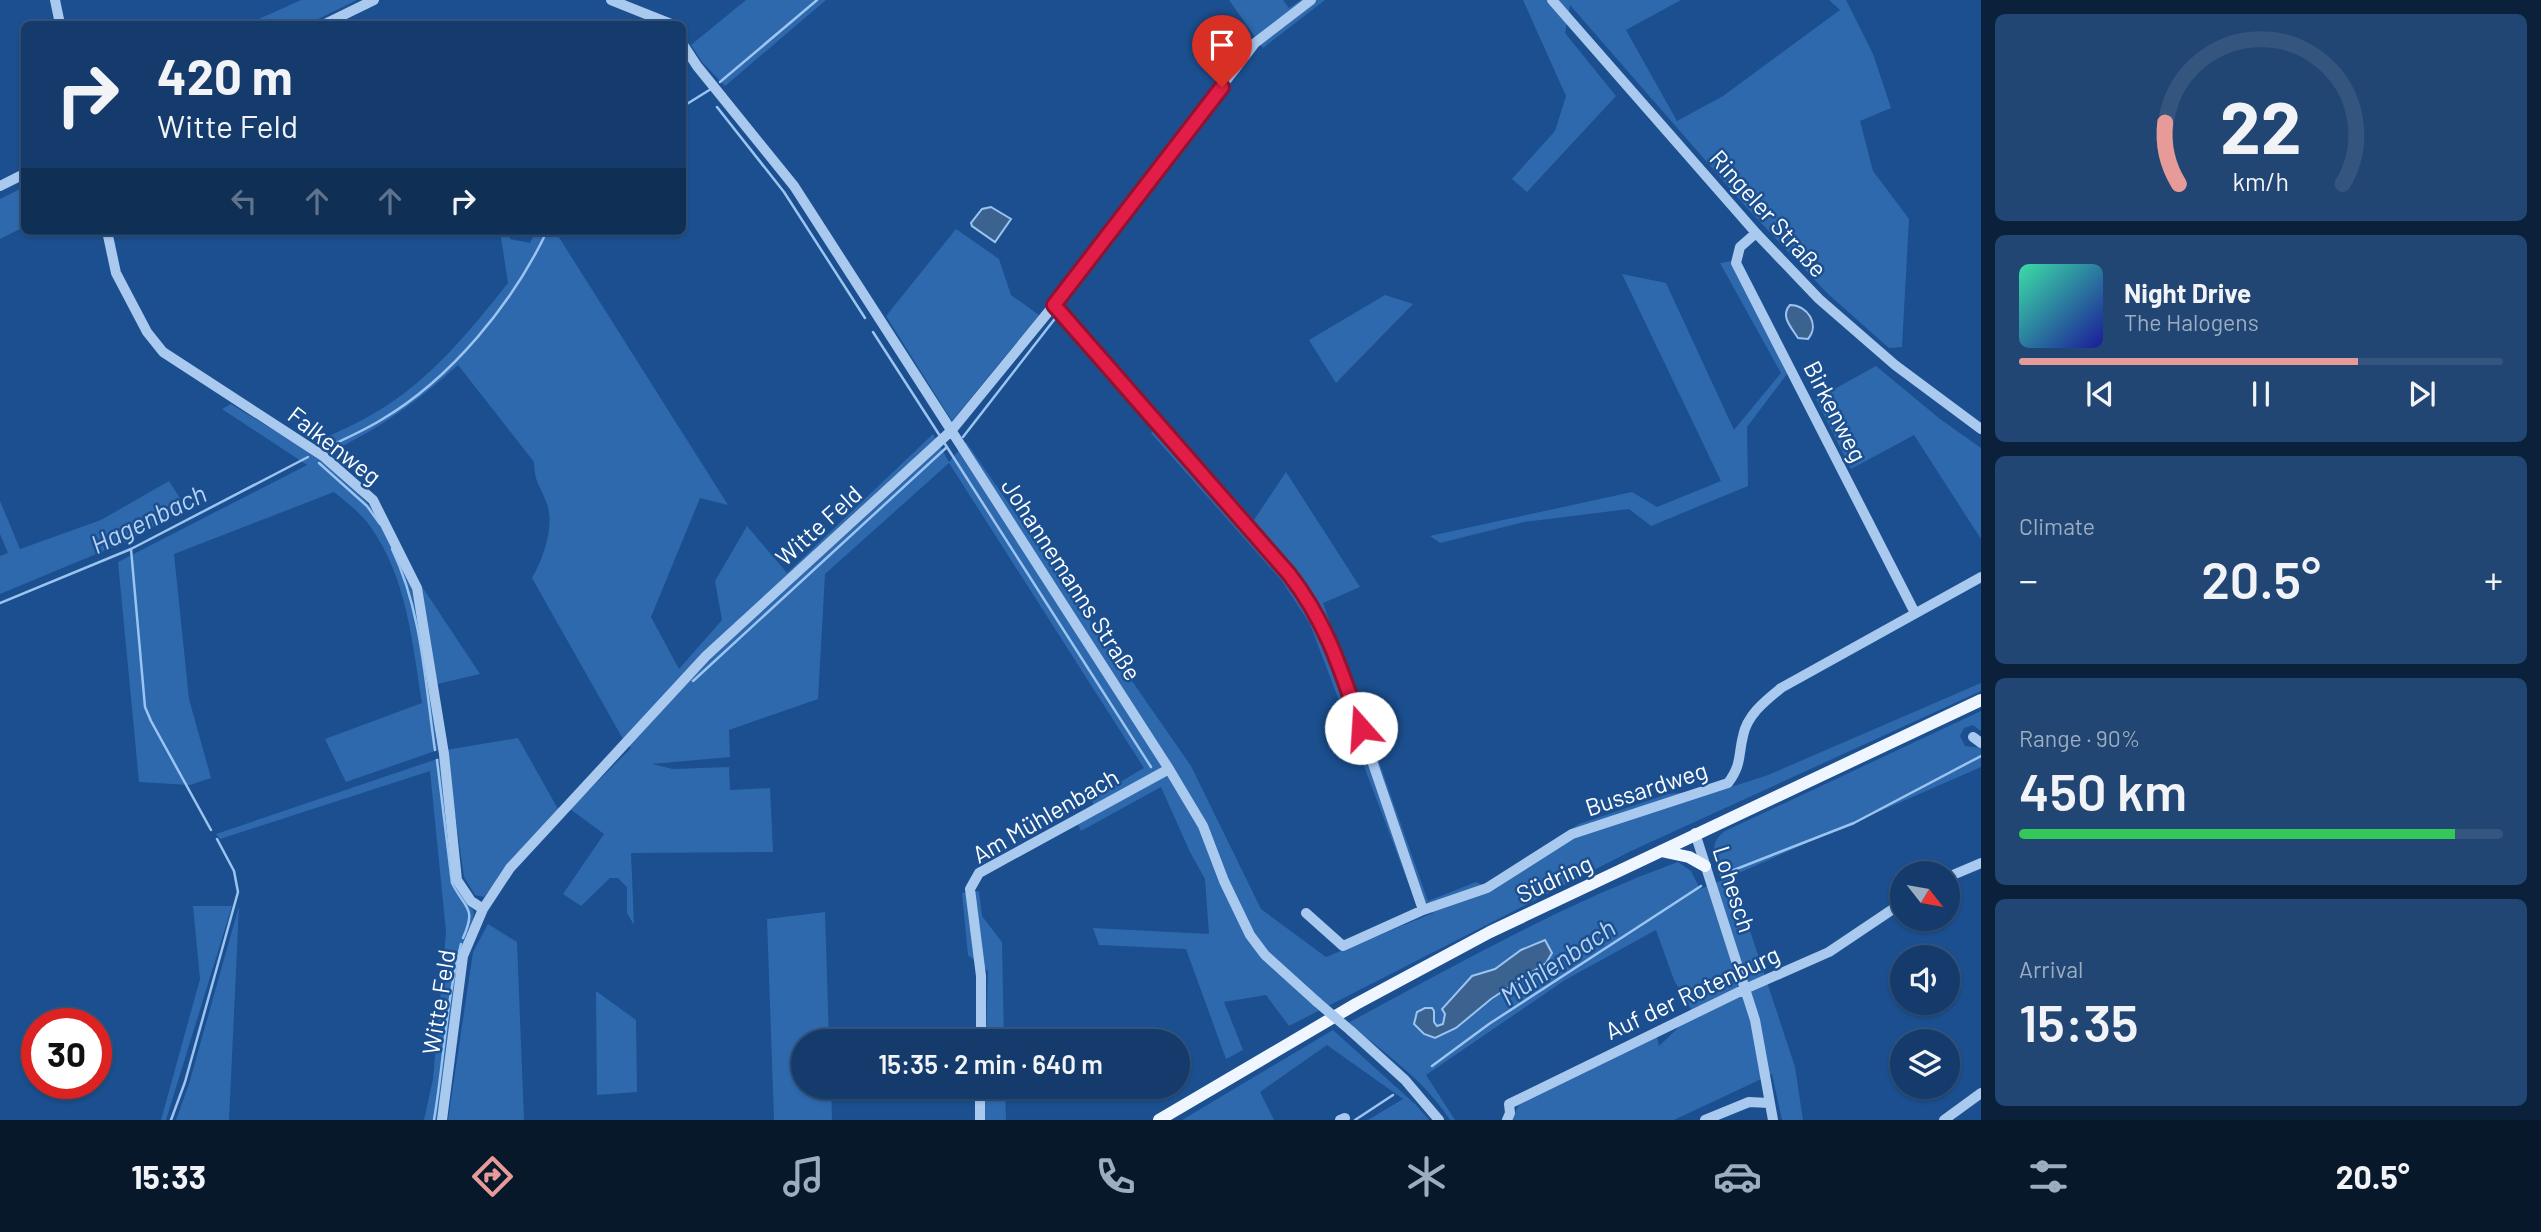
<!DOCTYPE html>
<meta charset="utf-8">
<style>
body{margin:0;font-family:Barlow,sans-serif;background:#214673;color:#f1f3f6;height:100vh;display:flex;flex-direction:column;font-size:26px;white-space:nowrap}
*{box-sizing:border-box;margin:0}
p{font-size:23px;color:#9dadc1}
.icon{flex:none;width:38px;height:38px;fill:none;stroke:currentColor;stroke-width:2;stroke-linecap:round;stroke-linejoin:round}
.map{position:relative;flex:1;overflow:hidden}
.sheet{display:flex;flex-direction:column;gap:14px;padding:14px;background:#0b203b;width:560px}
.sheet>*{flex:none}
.guide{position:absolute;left:21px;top:21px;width:665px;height:214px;border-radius:10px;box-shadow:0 2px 5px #0004,0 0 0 2px #33557e;background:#143b6b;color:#f1f3f6;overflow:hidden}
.needle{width:46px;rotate:121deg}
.buttons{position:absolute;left:1890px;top:861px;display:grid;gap:14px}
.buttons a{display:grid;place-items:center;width:70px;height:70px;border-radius:50%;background:#143b6b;box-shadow:0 2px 5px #0004,0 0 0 2px #33557e;font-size:35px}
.speed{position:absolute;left:21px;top:1008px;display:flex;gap:14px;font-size:35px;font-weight:700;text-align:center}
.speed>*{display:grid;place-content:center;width:91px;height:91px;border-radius:50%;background:#143b6b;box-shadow:0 2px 5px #0004,0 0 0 2px #33557e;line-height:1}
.speed .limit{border:10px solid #d22;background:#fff;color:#111}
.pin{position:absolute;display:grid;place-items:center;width:60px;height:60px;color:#fff;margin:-72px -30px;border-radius:50% 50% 50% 0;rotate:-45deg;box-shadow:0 0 7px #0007}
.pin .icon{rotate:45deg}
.me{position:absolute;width:77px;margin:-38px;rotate:341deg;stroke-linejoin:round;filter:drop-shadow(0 0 5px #0008)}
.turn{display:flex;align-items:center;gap:24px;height:147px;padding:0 21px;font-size:32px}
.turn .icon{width:91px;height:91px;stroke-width:2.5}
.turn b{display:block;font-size:49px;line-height:60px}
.lanes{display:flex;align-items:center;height:66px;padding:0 21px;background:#0003;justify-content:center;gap:35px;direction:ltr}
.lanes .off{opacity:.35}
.big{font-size:52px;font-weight:600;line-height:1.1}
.sheet .tile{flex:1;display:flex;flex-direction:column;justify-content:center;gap:10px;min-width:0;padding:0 24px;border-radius:10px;background:#214673}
.sheet .dial{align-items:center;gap:0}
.dial svg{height:182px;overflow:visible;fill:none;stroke:#33557e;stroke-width:7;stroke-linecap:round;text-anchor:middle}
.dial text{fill:#f1f3f6;stroke:none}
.song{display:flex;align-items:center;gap:21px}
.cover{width:84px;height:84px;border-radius:10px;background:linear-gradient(135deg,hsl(160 70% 55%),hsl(240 70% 35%))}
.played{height:7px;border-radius:4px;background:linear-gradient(90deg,#e69b98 70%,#33557e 70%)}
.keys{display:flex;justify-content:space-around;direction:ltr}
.heat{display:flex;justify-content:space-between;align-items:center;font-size:38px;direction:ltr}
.charge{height:10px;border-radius:5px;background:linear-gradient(90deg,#34c759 90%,#33557e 0)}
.trip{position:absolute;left:791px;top:1029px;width:399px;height:70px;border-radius:35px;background:#143b6b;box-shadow:0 2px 5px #0004,0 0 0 2px #33557e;font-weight:600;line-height:70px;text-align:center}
.dock{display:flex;height:112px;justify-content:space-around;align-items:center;background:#08182b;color:#9dadc1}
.dock .icon{width:49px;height:49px}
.dock .active{color:#e69b98}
.dock b{font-size:32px;color:#f1f3f6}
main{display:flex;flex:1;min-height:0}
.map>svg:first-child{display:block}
</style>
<main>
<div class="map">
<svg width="1981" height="1120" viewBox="0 0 1981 1120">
<rect width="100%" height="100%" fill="#1b4f8f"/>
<!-- green -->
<path fill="#2e69ad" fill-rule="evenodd" d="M 301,0 L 357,0 L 308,24 L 248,24 Z
M 746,0 L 826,0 L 725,86 L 702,62 L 691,45 Z
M 1229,0 L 1283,0 L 1289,8 L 1301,0 L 1325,0 L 1263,48 Z
M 1523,0 L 1681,0 L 1626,30 L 1677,121 L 1723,96 L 1840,10 L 1829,0 L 1846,0 L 1873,54 L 1891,108 L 1860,121 L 1873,171 L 1909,219 L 1902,347 L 1889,348 L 1828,294 L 1747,208 L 1570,5 L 1565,33 L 1616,96 L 1527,192 L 1512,179 L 1555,131 L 1566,96 Z
M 24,187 L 24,227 L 0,239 L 0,199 Z
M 956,229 L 999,259 L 1011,295 L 1039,315 L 952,421 L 886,316 Z
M 500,231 L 509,231 L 510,239 L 530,243 L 536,231 L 555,231 L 728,505 L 700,498 L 651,617 L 679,669 L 722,620 L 715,581 L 747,526 L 787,573 L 933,434 L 949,462 L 966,442 L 1191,766 L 1261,909 L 1326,957 L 1433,913 L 1428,902 L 1417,906 L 1310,624 L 1282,581 L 1151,433 L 1165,420 L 1254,520 L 1286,472 L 1360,587 L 1323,603 L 1428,901 L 1476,882 L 1492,890 L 1527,857 L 1579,824 L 1668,794 L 1728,788 L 1768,775 L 1981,683 L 1981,691 L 1631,851 L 1289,1026 L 1266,995 L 1224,1002 L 1243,1050 L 1226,1059 L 1186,949 L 1099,945 L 1093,928 L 1209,934 L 1205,879 L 1190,852 L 1161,787 L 1081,831 L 1078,824 L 1098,814 L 1091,799 L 1144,768 L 949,463 L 825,574 L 818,699 L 729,730 L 730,757 L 652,764 L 673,769 L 729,767 L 730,790 L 770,788 L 773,852 L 631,853 L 634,925 L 627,913 L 627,887 L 618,878 L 610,878 L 581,906 L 563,894 L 604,834 L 570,809 L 631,748 L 623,739 L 532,578 C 543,559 555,526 547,504 C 540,484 535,485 534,462 L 458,365 C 413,405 382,427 328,453 L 315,442 C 336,433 358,423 378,411 C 430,380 471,330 508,283 Z
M 1732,261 L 1787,374 L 1747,427 L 1748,486 L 1651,526 L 1629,509 L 1524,522 L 1440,543 L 1430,536 L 1632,492 L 1657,507 L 1721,481 L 1622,274 L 1666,283 L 1734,430 L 1781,373 L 1720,263 Z
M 1385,295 L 1413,304 L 1336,383 L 1309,340 Z
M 1876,366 L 1940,419 L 1981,448 L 1981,539 L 1914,435 L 1851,469 L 1816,399 Z
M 231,404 C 279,434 333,462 369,505 C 423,568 427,672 438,750 L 346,782 L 325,739 L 422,703 C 412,641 407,578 370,526 C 361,513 346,502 334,492 L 174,554 L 189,699 L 211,778 L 190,785 L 139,782 L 118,562 L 307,465 L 222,409 Z
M 169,481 L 187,509 L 125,542 L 0,594 L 0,556 L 8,553 L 0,534 L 0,501 L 20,549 L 101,520 Z
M 421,585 L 480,674 L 437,684 Z
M 1981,711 L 1981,731 L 1973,725 L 1964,728 L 1960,736 L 1965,746 L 1981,748 L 1981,767 L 1732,876 L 1795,1067 L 1803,1120 L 1782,1120 L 1772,1074 L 1674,1120 L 1511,1120 L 1519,1105 L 1526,1100 L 1657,1037 L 1659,1046 L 1678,1028 L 1691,1009 L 1674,980 L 1656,930 L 1565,980 L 1426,1075 L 1455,1120 L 1450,1120 C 1425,1081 1384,1052 1348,1023 C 1456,965 1562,904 1678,862 L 1691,871 L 1700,889 L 1723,880 C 1718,860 1705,846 1725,831 ZM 1521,950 L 1546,963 L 1486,1004 L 1424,1034 L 1434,1011 L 1434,1022 L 1438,1026 L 1443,1024 L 1445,1014 L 1472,976 L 1495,969 Z
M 518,738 L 558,809 L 508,866 L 484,897 L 475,895 L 464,877 L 446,750 Z
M 440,758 L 455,880 L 474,912 L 438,1120 L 424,1120 L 433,1079 L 446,932 L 430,771 L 220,839 L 216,834 Z
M 979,891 L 982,916 L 1002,942 L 1004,1041 L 986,1041 L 988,971 L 968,955 L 962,893 Z
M 193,906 L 232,906 L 166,1120 L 161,1120 L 200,979 Z
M 239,906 L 229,1120 L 176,1120 L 189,1084 Z
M 825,912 L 829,1041 L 803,1041 L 803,1087 L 831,1087 L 832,1120 L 774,1120 L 767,919 Z
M 488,924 L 517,942 L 524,1120 L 448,1120 L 473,952 Z
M 596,991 L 636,1020 L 637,1092 L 597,1095 Z
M 1333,1030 L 1416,1105 L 1429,1120 L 1368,1120 L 1403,1099 L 1327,1045 L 1260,1092 L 1274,1120 L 1182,1120 Z
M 985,1087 L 1005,1087 L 1006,1120 L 984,1120 Z"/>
<!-- water -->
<path fill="#3c6290" stroke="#9cc4f0" stroke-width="2" d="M 991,207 L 1011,219 L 995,242 L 972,226 L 971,223 L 982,209 Z
M 1790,305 C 1808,305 1820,325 1808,339 L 1798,338 C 1791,327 1780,316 1790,305 Z
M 1545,940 L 1552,953 L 1546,963 L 1491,999 L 1456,1028 L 1435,1038 L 1424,1034 L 1414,1024 L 1417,1012 L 1425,1008 L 1432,1008 L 1434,1011 L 1434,1022 L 1437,1026 L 1443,1024 L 1445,1014 L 1442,1009 L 1472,976 L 1495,969 L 1521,950 Z"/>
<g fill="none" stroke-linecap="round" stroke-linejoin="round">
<!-- stream -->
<path stroke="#9cc4f0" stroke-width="2.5" d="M 720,82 L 817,0
M 682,107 L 711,89
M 717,107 L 784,192 L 865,318
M 873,332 L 940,436
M 963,437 L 1057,316
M 945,444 L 1151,767
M 323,449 C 343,440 363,431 381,420 C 451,379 513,303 547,231
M 319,463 L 367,506 L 380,524
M 131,549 L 145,707 L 151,721 L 211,830
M 392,549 C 422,611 425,683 435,750
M 0,603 L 131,549 L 308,457
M 693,681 L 947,447
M 437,760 L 452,883 C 465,909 477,907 463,938
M 1721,875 L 1854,823 L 1981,756
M 1432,1066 L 1489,1024 L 1701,886
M 171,1120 L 185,1082 L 238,892 L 234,871 L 217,839
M 434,1120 C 444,1062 446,1001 461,944
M 1355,1120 L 1393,1095"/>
<!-- minor -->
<path stroke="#a9c9ee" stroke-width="10" d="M 55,0 L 60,24
M 611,0 L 671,24
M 1552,0 L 1756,233 L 1819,299 L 1895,365 L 1981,429
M 325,24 L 374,0
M 682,43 L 697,66 L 794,186 L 1169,769 L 1203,826 L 1224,881 L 1250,935 L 1265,955 L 1317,1002
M 0,186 L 24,174
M 107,231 L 116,273 L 147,332 L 163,352 L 323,456 L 373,500 L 417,588 L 444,754 L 457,880 L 471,901 L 483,909
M 1756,233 L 1740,247 L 1736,263 L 1915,613
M 1054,305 L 1289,574 L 1320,619 L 1343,676 L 1423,910 L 1487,888 L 1572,834 L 1728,783 C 1742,764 1738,756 1743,736 C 1747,715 1765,701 1781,688 L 1981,577
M 1973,737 L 1981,743
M 1695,833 L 1755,1020 L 1773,1120
M 1948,877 L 1981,863
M 1306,913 L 1343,946 L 1423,910
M 1351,1031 L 1405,1080 L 1439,1120
M 981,1041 L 981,976 L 970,889 L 979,873 L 1169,769
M 442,1120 L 463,956 L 483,909 L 510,868 L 706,656 L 951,431 L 1054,305 L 1255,43 L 1311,0
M 980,1120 L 980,1087
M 1340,1120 L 1345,1118
M 1507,1120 L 1510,1113 L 1509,1104 L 1745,989 L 1829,952 L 1902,903
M 1705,1120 L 1749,1102 L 1769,1103
M 1944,1120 L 1981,1093"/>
<!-- major -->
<path stroke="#f0f6ff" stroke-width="12" d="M 1661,851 L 1689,857 L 1705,866
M 1159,1120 L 1356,1004 L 1490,932 L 1981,700"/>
<!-- minor-bridge -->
<path stroke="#a9c9ee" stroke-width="10" d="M 1317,1002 L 1351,1031"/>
</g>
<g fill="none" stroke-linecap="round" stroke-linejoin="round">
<defs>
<path id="route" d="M 1222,87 L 1054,305 L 1289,574 C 1327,623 1341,670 1361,728"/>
</defs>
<!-- route casing -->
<use href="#route" stroke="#92132f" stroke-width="18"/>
<!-- route -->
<use href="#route" stroke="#e11d48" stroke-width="12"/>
</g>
<g text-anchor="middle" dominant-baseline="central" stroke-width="5" stroke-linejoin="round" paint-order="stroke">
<!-- street labels -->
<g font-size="24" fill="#fff" stroke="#1b4f8f">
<text transform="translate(1769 213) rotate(48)">Ringeler Straße</text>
<text transform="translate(1836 411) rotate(63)">Birkenweg</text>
<text transform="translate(335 445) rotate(38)">Falkenweg</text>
<text transform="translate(818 525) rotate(-42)">Witte Feld</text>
<text transform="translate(1072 579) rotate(57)">Johannemanns Straße</text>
<text transform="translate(1646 788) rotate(-18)">Bussardweg</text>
<text transform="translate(1045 815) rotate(-30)">Am Mühlenbach</text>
<text transform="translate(1554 878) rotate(-25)">Südring</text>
<text transform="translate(1735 889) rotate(72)">Lohesch</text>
<text transform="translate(1692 992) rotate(-25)">Auf der Rotenburg</text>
<text transform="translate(438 1002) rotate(-81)">Witte Feld</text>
</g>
<!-- water labels -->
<g font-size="26" font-style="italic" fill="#b5d3f5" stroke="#1b4f8f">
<text transform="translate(148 518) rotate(-26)">Hagenbach</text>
<text transform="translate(1557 961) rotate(-34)">Mühlenbach</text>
</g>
</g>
</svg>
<div class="buttons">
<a><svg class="needle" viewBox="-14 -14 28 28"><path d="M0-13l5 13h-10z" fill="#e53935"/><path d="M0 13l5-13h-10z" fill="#9dadc1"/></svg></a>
<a><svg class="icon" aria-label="sound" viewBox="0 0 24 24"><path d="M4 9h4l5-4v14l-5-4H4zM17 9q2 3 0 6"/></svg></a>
<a><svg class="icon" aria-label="layers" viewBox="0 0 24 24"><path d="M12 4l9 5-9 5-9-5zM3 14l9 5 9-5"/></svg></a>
</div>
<div class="speed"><div class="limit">30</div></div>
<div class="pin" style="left:1222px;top:87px;background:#d93025"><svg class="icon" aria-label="arrive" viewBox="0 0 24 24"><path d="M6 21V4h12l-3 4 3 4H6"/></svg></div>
<svg class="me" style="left:1361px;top:728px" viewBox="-20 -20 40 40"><circle r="19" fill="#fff"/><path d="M0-13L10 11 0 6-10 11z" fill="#e11d48"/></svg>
<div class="trip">15:35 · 2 min · 640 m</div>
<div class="guide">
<div class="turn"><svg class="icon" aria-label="right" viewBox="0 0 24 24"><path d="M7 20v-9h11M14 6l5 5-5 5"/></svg><div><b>420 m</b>Witte Feld</div></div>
<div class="lanes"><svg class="icon off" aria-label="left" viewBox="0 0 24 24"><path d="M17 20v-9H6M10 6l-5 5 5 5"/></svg><svg class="icon off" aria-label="ahead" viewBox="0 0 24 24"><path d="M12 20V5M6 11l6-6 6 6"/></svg><svg class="icon off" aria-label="ahead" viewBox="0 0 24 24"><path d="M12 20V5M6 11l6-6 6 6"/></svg><svg class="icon" aria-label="right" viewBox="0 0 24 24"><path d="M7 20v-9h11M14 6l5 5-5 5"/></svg></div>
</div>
</div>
<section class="sheet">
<div class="tile dial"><svg viewBox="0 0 100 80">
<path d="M14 69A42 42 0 1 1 86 69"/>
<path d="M14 69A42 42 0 0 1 8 42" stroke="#e69b98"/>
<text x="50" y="56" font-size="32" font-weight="700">22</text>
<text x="50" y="72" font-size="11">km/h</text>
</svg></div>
<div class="tile">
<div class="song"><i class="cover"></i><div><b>Night Drive</b><p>The Halogens</p></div></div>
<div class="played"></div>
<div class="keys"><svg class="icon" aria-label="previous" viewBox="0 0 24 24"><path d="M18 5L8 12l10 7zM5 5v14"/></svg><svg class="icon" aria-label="pause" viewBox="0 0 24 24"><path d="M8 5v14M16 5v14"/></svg><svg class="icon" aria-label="next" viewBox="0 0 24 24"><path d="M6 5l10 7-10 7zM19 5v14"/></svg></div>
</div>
<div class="tile"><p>Climate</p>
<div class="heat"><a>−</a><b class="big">20.5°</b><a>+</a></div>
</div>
<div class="tile"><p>Range · 90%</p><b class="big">450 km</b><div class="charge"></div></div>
<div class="tile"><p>Arrival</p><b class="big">15:35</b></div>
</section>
</main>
<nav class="dock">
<b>15:33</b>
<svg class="icon active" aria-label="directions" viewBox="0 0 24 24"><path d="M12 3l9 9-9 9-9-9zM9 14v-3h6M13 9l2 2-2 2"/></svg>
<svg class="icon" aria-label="music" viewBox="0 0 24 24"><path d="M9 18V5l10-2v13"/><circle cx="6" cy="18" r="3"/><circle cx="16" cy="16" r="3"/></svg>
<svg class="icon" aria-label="phone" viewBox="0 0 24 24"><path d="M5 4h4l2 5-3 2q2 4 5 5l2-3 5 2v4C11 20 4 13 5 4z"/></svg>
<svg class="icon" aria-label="climate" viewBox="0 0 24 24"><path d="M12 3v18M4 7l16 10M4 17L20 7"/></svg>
<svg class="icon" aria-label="car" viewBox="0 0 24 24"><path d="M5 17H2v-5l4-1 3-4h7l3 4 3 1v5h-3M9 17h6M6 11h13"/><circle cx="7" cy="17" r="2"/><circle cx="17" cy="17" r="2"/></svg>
<svg class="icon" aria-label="filters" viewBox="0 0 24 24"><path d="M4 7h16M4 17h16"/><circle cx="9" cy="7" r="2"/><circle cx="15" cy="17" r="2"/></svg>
<b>20.5°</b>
</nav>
